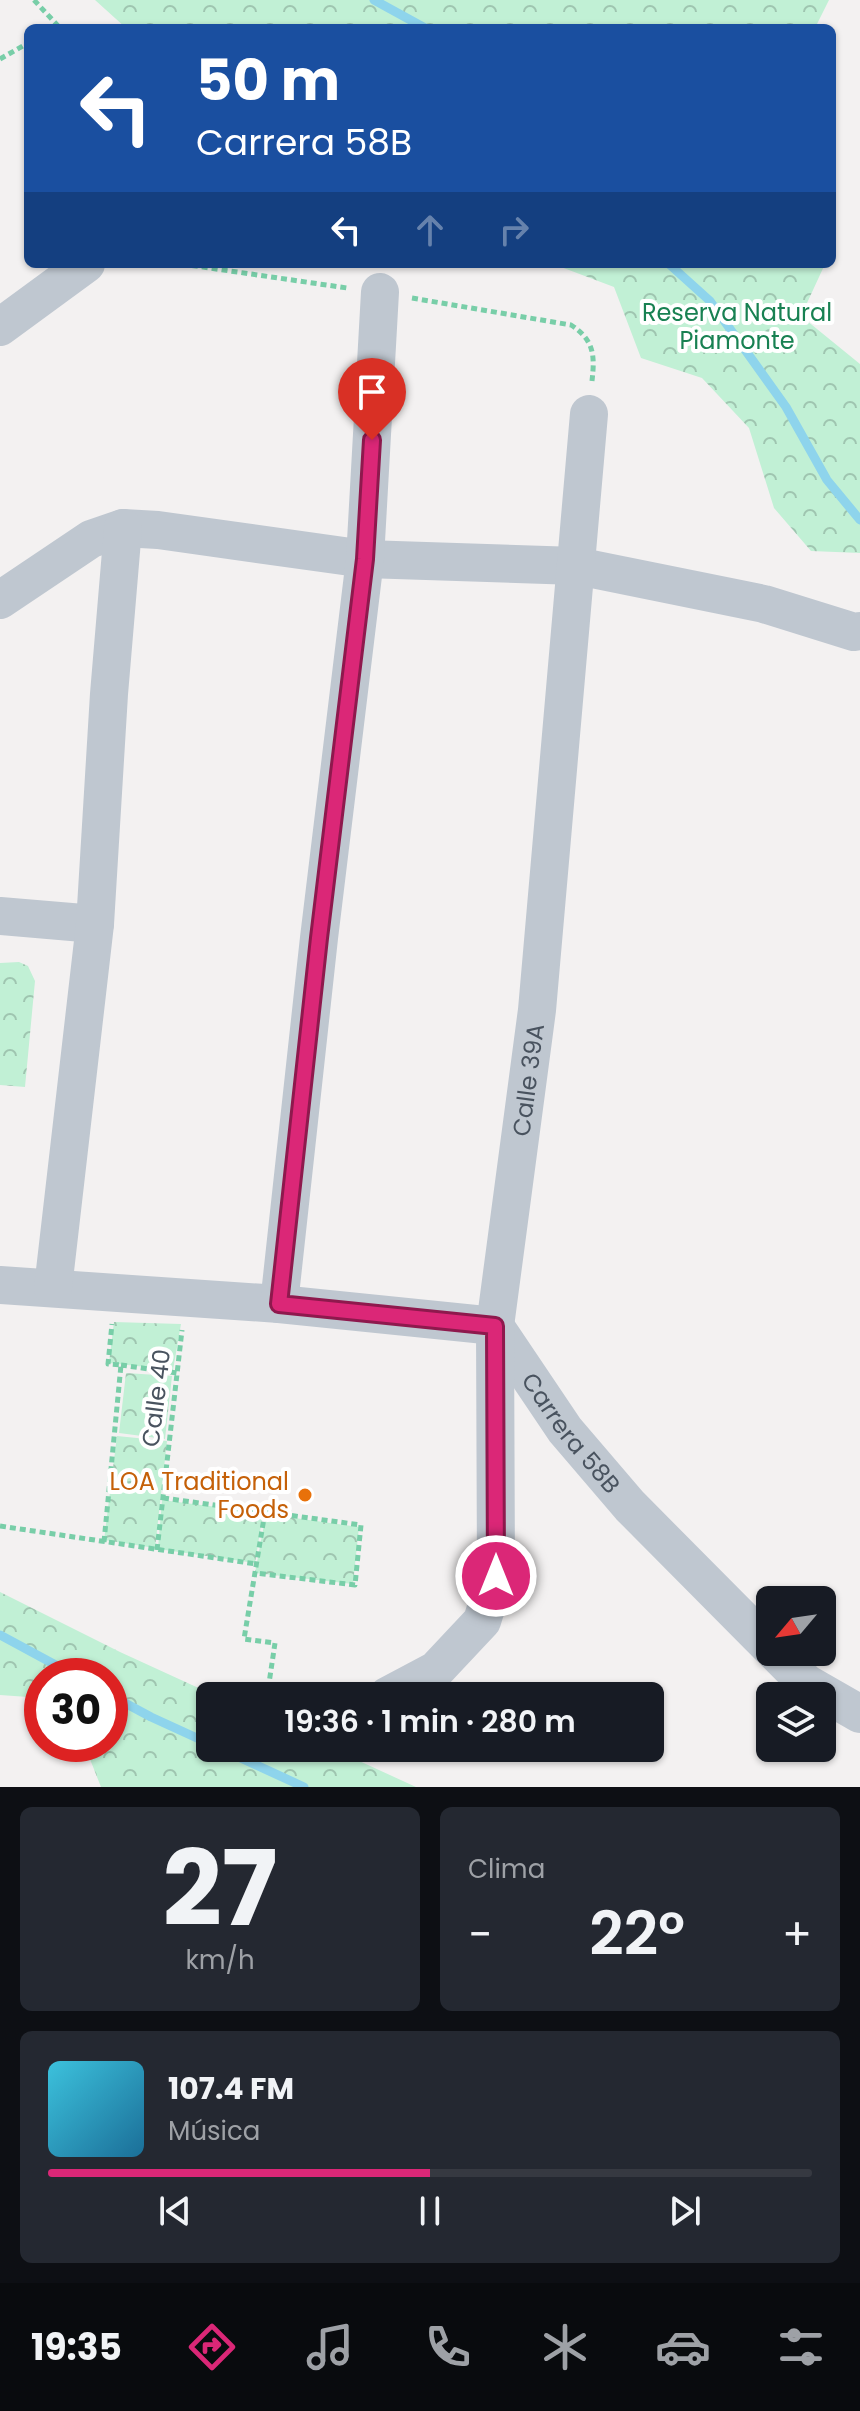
<!DOCTYPE html>
<html lang="es">
<meta charset="utf-8">
<style>
body{margin:0;font-family:Poppins,sans-serif;background:#242831;color:#f1f3f6;height:100vh;display:flex;flex-direction:column;font-size:30px;white-space:nowrap}
*{box-sizing:border-box;margin:0}
p{font-size:26px;color:#9ea1a6}
.icon{flex:none;width:44px;height:44px;fill:none;stroke:currentColor;stroke-width:2;stroke-linecap:round;stroke-linejoin:round}
.map{position:relative;height:1787px;overflow:hidden}
.side{display:flex;flex-direction:column;gap:20px;padding:20px;background:#0d0f14;flex:1}
.side>*{flex:none}
.top-card{position:absolute;left:24px;top:24px;width:812px;height:244px;border-radius:12px;box-shadow:0 2px 6px #0004;background:#1a4fa0;color:#fff;overflow:hidden}
.needle{width:52px;rotate:241deg}
.buttons{position:absolute;left:756px;top:1586px;display:grid;gap:16px}
.buttons a{display:grid;place-items:center;width:80px;height:80px;border-radius:12px;background:#171b24;box-shadow:0 2px 6px #0004;font-size:40px}
.speed{position:absolute;left:24px;top:1658px;display:flex;gap:16px;font-size:40px;font-weight:700;text-align:center}
.speed>*{display:grid;place-content:center;width:104px;height:104px;border-radius:50%;background:#171b24;box-shadow:0 2px 6px #0004;line-height:1}
.speed .limit{border:12px solid #d22;background:#fff;color:#111}
.pin{position:absolute;display:grid;place-items:center;width:68px;height:68px;color:#fff;margin:-82px -34px;border-radius:50% 50% 50% 0;rotate:-45deg;box-shadow:0 0 8px #0007}
.pin .icon{rotate:45deg}
.me{position:absolute;width:88px;margin:-44px;rotate:0deg;stroke-linejoin:round;filter:drop-shadow(0 0 6px #0008)}
.turn{display:flex;align-items:center;gap:28px;height:168px;padding:0 40px;font-size:36px}
.turn .icon{width:104px;height:104px;stroke-width:2.5}
.turn b{display:block;font-size:56px;line-height:68px}
.lanes{display:flex;align-items:center;height:76px;padding:0 40px;background:#0003;justify-content:center;gap:40px;direction:ltr}
.lanes .off{opacity:.35}
.big{font-size:60px;font-weight:600;line-height:1.1}
.side .card{flex:1;display:flex;flex-direction:column;justify-content:center;gap:12px;min-width:0;padding:0 28px;border-radius:12px;background:#242831}
.side .dial{align-items:center;gap:0}
.dial b{font-size:104px;line-height:1}
.song{display:flex;align-items:center;gap:24px}
.cover{width:96px;height:96px;border-radius:12px;background:linear-gradient(135deg,hsl(190 70% 55%),hsl(200 70% 35%))}
.played{height:8px;border-radius:4px;background:linear-gradient(90deg,#db2777 50%,#363941 50%)}
.keys{display:flex;justify-content:space-around;direction:ltr}
.heat{display:flex;justify-content:space-between;align-items:center;font-size:44px;direction:ltr}
.side .tiles{flex:1;display:grid;gap:20px;grid-template-columns:1fr 1fr}
.card:last-child{grid-column:span 2}
.trip{position:absolute;left:196px;top:1682px;width:468px;height:80px;border-radius:12px;background:#171b24;box-shadow:0 2px 6px #0004;font-weight:600;line-height:80px;text-align:center}
.tab-bar{display:flex;height:128px;justify-content:space-around;align-items:center;background:#090b0e;color:#9ea1a6}
.tab-bar .icon{width:56px;height:56px}
.tab-bar .selected{color:#db2777}
.tab-bar b{font-size:36px;color:#f1f3f6}
.map>svg:first-child{display:block}
</style>
<div class="map">
<svg width="860" height="1787" viewBox="0 0 860 1787">
<defs>
<pattern id="forest-crowns" width="20" height="18" patternUnits="userSpaceOnUse" patternTransform="scale(2)"><rect width="20" height="18" fill="#c1f0d5"/><path d="M2 6a3 3 0 1 1 6 0M12 15a3 3 0 1 1 6 0" fill="none" stroke="#9fc5b0"/></pattern>
</defs>
<rect width="100%" height="100%" fill="#f3f1f1"/>
<!-- forest -->
<path fill="url(#forest-crowns)" d="M 95,0 L 829,0 L 815,28 L 126,28 Z
M 553,264 L 825,264 L 801,316 L 860,364 L 860,553 L 811,551 L 774,508 L 749,428 L 702,378 L 641,358 L 614,287 Z
M 19,962 L 28,966 L 35,981 L 25,1087 L 0,1085 L 0,963 Z
M 114,1322 L 181,1324 L 173,1370 L 109,1363 Z
M 126,1373 L 172,1376 L 165,1439 L 119,1433 Z
M 117,1436 L 167,1441 L 155,1548 L 104,1540 Z
M 162,1500 L 263,1513 L 255,1563 L 158,1549 Z
M 266,1514 L 359,1527 L 353,1584 L 255,1573 Z
M 0,1592 L 120,1652 L 216,1696 L 210,1696 L 210,1748 L 331,1748 L 416,1787 L 101,1787 L 84,1744 L 110,1744 L 110,1676 L 42,1676 L 42,1698 L 0,1695 Z"/>
<g fill="none" stroke-linecap="round" stroke-linejoin="round">
<!-- stream -->
<path stroke="#8ed4ec" stroke-width="9" d="M 374,0 L 425,28
M 669,264 L 710,301 L 786,407 L 827,480 L 860,520
M 0,1635 L 76,1676
M 110,1695 L 151,1717 L 210,1744
M 219,1748 L 304,1787"/>
<!-- path -->
<path stroke="#78cea8" stroke-width="5" stroke-dasharray="6 4" stroke-linecap="butt" d="M 34,0 L 60,28
M 0,59 L 28,43
M 182,264 L 347,288
M 412,298 L 571,325 C 594,340 595,355 592,381
M 121,1365 L 177,1373
M 163,1498 L 361,1525 L 355,1585 L 255,1573
M 265,1512 L 244,1639 L 275,1643 L 268,1690 L 310,1696
M 0,1526 L 256,1564
M 104,1542 L 121,1365 L 108,1364 L 112,1324
M 157,1550 L 182,1330"/>
<!-- minor -->
<g stroke="#bfc7d0" stroke-width="38">
<path d="M 0,327 L 86,264"/>
<path d="M 0,600 L 91,539 L 123,528 L 158,530 L 365,559 L 577,566 L 764,604 L 854,632 L 860,631"/>
<path d="M 0,916 L 95,924"/>
<path id="s1" d="M 0,1285 L 279,1304 L 495,1326 L 565,1430 L 630,1506 L 770,1647"/>
<path d="M 53,1288 L 95,924 L 109,694 L 123,528"/>
<path d="M 279,1304 L 319,938 L 365,559 L 380,292"/>
<path d="M 775,1652 L 806,1683 L 860,1714"/>
<path id="s2" d="M 387,1696 L 436,1670 L 482,1621 L 496,1576 L 495,1326 L 537,1010 L 589,414"/>
</g>
</g>
<g fill="none" stroke-linecap="round" stroke-linejoin="round">
<defs>
<path id="route" d="M 372,440 L 365,559 L 319,938 L 279,1304 L 495,1326 L 496,1576"/>
</defs>
<!-- route casing -->
<use href="#route" stroke="#8e194d" stroke-width="20"/>
<!-- route -->
<use href="#route" stroke="#db2777" stroke-width="14"/>
</g>
<!-- markers -->
<circle fill="#e8710a" stroke="#fff" stroke-width="3" cx="305" cy="1495" r="8"/>
<g text-anchor="middle" dominant-baseline="central" stroke-width="8" stroke-linejoin="round" paint-order="stroke">
<!-- park labels -->
<g font-size="24" fill="#188152" stroke="#fff">
<text x="737" y="312">Reserva Natural<tspan x="737" dy="28">Piamonte</tspan></text>
</g>
<!-- street labels -->
<g font-size="24" fill="#49535f" stroke="#fff">
<text stroke="none"><textPath href="#s2" startOffset="668">Calle 39A</textPath></text>
<text transform="translate(156 1398) rotate(-83)">Calle 40</text>
<text stroke="none"><textPath href="#s1" startOffset="628">Carrera 58B</textPath></text>
</g>
<!-- food labels -->
<g font-size="24" fill="#c56008" stroke="#fff" text-anchor="end">
<text x="289" y="1481">LOA Traditional<tspan x="289" dy="28">Foods</tspan></text>
</g>
</g>
</svg>
<div class="buttons">
<a><svg class="needle" viewBox="-14 -14 28 28"><path d="M0-13l5 13h-10z" fill="#e53935"/><path d="M0 13l5-13h-10z" fill="#9ea1a6"/></svg></a>
<a><svg class="icon" aria-label="layers" viewBox="0 0 24 24"><path d="M12 4l9 5-9 5-9-5zM3 14l9 5 9-5"/></svg></a>
</div>
<div class="speed"><div class="limit">30</div></div>
<div class="pin" style="left:372px;top:440px;background:#d93025"><svg class="icon" aria-label="arrive" viewBox="0 0 24 24"><path d="M6 21V4h12l-3 4 3 4H6"/></svg></div>
<svg class="me" style="left:496px;top:1576px" viewBox="-20 -20 40 40"><circle r="17" fill="#db2777" stroke="#fff" stroke-width="3"/><path d="M0-11L8 9 0 5-8 9z" fill="#fff"/></svg>
<div class="trip">19:36 · 1 min · 280 m</div>
<div class="top-card">
<div class="turn"><svg class="icon" aria-label="left" viewBox="0 0 24 24"><path d="M17 20v-9H6M10 6l-5 5 5 5"/></svg><div><b>50 m</b>Carrera 58B</div></div>
<div class="lanes"><svg class="icon" aria-label="left" viewBox="0 0 24 24"><path d="M17 20v-9H6M10 6l-5 5 5 5"/></svg><svg class="icon off" aria-label="ahead" viewBox="0 0 24 24"><path d="M12 20V5M6 11l6-6 6 6"/></svg><svg class="icon off" aria-label="right" viewBox="0 0 24 24"><path d="M7 20v-9h11M14 6l5 5-5 5"/></svg></div>
</div>
</div>
<section class="side">
<div class="tiles">
<div class="card dial"><b>27</b><p>km/h</p></div>
<div class="card"><p>Clima</p>
<div class="heat"><a>−</a><b class="big">22°</b><a>+</a></div>
</div>
<div class="card">
<div class="song"><i class="cover"></i><div><b>107.4 FM</b><p>Música</p></div></div>
<div class="played"></div>
<div class="keys"><svg class="icon" aria-label="previous" viewBox="0 0 24 24"><path d="M18 5L8 12l10 7zM5 5v14"/></svg><svg class="icon" aria-label="pause" viewBox="0 0 24 24"><path d="M8 5v14M16 5v14"/></svg><svg class="icon" aria-label="next" viewBox="0 0 24 24"><path d="M6 5l10 7-10 7zM19 5v14"/></svg></div>
</div>
</div>
</section>
<nav class="tab-bar">
<b>19:35</b>
<svg class="icon selected" aria-label="directions" viewBox="0 0 24 24"><path d="M12 3l9 9-9 9-9-9zM9 14v-3h6M13 9l2 2-2 2"/></svg>
<svg class="icon" aria-label="music" viewBox="0 0 24 24"><path d="M9 18V5l10-2v13"/><circle cx="6" cy="18" r="3"/><circle cx="16" cy="16" r="3"/></svg>
<svg class="icon" aria-label="phone" viewBox="0 0 24 24"><path d="M5 4h4l2 5-3 2q2 4 5 5l2-3 5 2v4C11 20 4 13 5 4z"/></svg>
<svg class="icon" aria-label="climate" viewBox="0 0 24 24"><path d="M12 3v18M4 7l16 10M4 17L20 7"/></svg>
<svg class="icon" aria-label="car" viewBox="0 0 24 24"><path d="M5 17H2v-5l4-1 3-4h7l3 4 3 1v5h-3M9 17h6M6 11h13"/><circle cx="7" cy="17" r="2"/><circle cx="17" cy="17" r="2"/></svg>
<svg class="icon" aria-label="filters" viewBox="0 0 24 24"><path d="M4 7h16M4 17h16"/><circle cx="9" cy="7" r="2"/><circle cx="15" cy="17" r="2"/></svg>
</nav>
